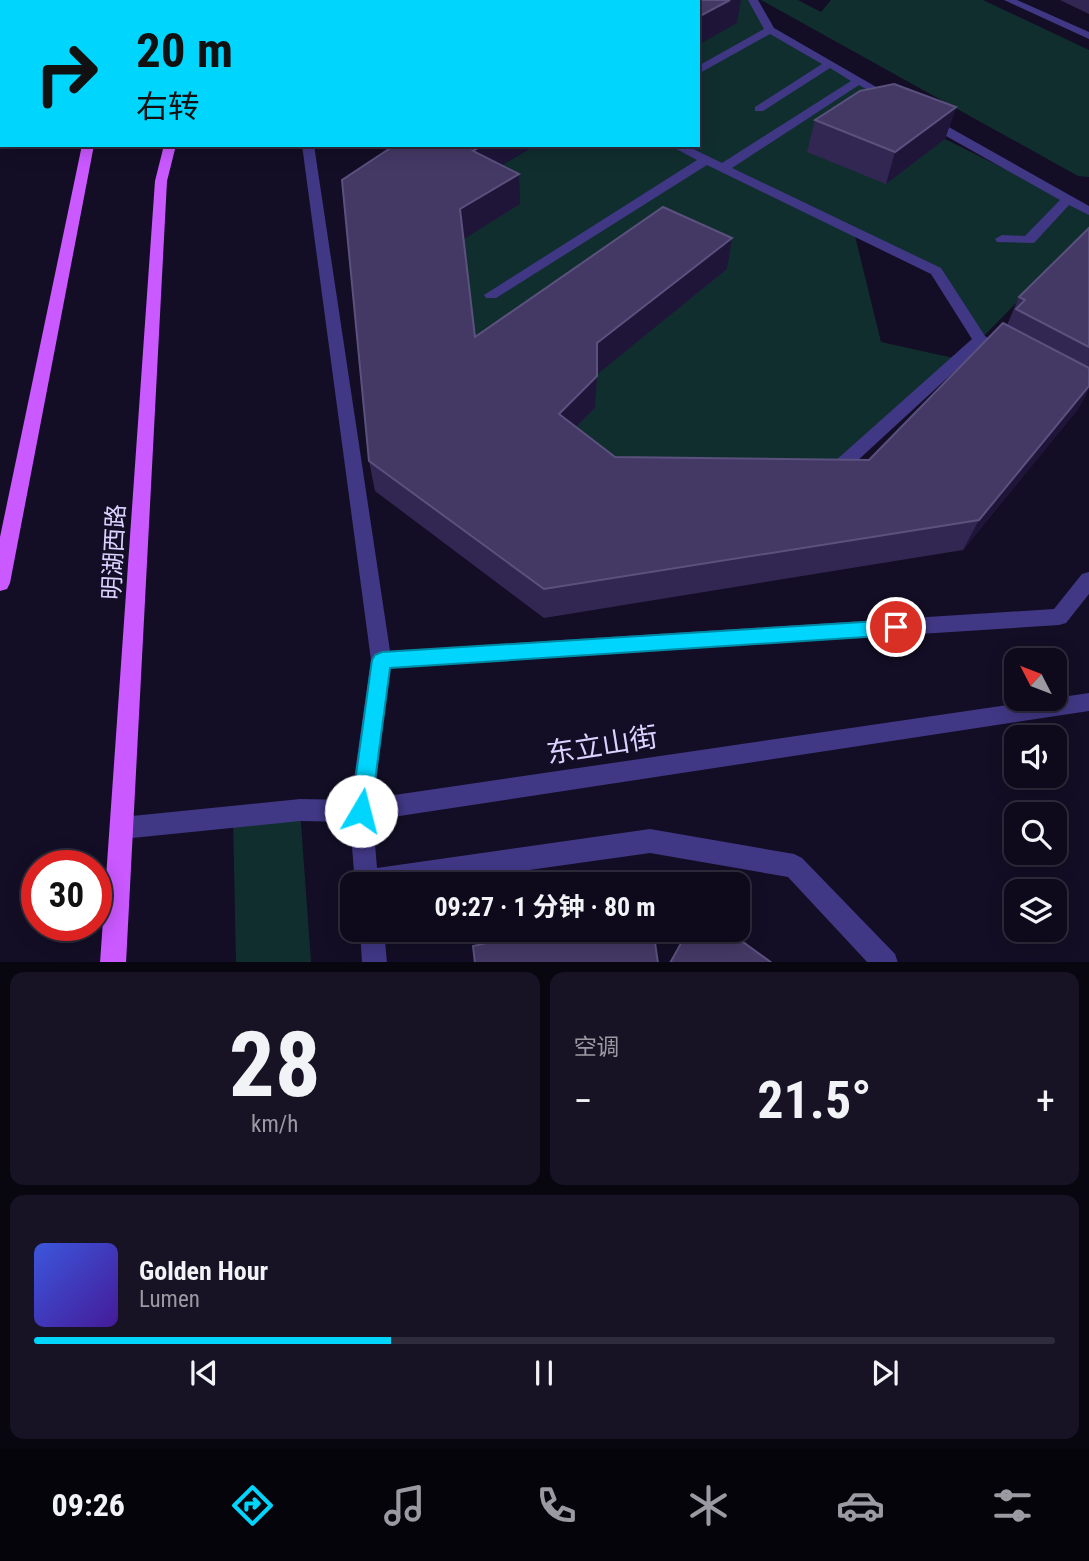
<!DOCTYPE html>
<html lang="zh">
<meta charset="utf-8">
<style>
body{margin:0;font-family:"Roboto Condensed","Noto Sans SC",sans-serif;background:#171325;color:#f1f3f6;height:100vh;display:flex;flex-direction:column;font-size:26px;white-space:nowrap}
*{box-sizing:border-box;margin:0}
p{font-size:23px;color:#9b9aa3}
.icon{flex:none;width:38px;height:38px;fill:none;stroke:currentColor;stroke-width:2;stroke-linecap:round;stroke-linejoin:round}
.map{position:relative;height:962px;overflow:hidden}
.details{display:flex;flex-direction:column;gap:10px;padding:10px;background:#08060f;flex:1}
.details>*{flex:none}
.top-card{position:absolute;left:0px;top:0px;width:700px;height:147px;box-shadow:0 4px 18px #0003,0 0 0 2px #2e2b3b;background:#00d5fd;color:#111;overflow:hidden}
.needle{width:46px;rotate:312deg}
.tools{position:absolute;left:1004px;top:648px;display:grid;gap:14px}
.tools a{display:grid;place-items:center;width:63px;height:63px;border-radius:14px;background:#0e0a1c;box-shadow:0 4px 18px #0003,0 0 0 2px #2e2b3b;font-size:35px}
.speed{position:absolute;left:21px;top:850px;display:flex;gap:14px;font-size:35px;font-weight:700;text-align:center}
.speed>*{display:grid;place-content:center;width:91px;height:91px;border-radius:50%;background:#0e0a1c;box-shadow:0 4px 18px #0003,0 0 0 2px #2e2b3b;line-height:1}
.speed .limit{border:10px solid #d22;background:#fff;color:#111}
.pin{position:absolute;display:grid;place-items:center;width:60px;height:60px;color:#fff;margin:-30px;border:4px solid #fff;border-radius:50%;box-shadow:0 2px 7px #0007}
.me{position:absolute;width:77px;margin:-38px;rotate:8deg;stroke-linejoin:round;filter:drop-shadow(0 0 5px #0008)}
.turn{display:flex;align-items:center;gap:24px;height:147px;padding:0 21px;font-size:32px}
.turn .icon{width:91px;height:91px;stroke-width:2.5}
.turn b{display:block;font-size:49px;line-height:60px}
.big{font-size:52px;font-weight:700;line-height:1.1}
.details .tile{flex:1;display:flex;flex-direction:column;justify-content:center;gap:10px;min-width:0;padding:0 24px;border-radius:14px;background:#171325}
.details .dial{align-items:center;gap:0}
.dial b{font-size:91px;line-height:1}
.song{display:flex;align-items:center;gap:21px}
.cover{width:84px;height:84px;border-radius:10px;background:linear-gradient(135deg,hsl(230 70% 55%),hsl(260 70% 35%))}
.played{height:7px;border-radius:4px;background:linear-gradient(90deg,#00d5fd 35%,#2e2b3b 35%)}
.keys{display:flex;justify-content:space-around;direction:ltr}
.heat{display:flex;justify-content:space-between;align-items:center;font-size:38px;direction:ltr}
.details .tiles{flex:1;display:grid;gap:10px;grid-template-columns:1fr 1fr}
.tile:last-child{grid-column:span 2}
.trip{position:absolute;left:340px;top:872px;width:410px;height:70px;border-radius:14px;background:#0e0a1c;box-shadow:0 4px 18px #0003,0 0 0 2px #2e2b3b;font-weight:700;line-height:70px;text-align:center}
.dock{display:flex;height:112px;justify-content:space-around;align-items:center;background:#06040b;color:#9b9aa3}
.dock .icon{width:49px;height:49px}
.dock .active{color:#00d5fd}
.dock b{font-size:32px;color:#f1f3f6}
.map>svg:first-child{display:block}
</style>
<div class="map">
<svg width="1089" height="963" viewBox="0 0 1089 963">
<rect width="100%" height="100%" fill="#130e25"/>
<!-- green -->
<path fill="#112e2f" d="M 429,0 L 753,0 L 770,30 L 924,118 L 945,139 L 1089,211 L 1089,228 L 980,340 L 936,271 L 854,232 L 881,342 L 958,359 L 838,468 L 667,473 L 558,445 L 596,375 L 726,269 L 483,418 L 462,240 L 519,204 L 475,181 L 536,145 L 698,145 L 698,2 Z
M 761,0 L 798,0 L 821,12 L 831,0 L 983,0 L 1089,50 L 1089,177 L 1078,176 Z
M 300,810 L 311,962 L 236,962 L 233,817 Z"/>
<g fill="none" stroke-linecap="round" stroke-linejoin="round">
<!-- street -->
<path fill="#403885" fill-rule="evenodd" d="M 332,0 L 342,0 L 342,2 L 332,2 Z
M 615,0 L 628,0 L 614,2 Z
M 748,0 L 758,0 L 774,28 L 897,99 L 887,101 L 859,85 L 732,168 L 941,268 L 985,336 L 1012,353 L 1004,358 L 981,347 L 844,473 L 820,473 L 817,468 L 820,463 L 834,462 L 972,339 L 931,274 L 707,165 L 496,298 L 486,298 L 484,295 L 697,160 L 669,145 L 685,145 L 722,163 L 851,81 L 830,68 L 763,111 L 755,111 L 755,107 L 822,64 L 770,34 L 698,74 L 698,66 L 764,29 Z
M 1004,0 L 1017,0 L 1089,32 L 1089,39 Z
M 923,117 L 931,117 L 1089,206 L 1089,215 L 1069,205 L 1034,243 L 997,242 L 995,239 L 1002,235 L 1025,236 L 1060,200 L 923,123 Z
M 302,145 L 314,145 L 390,651 L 1054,609 L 1082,574 L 1089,572 L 1089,594 L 1066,623 L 1059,625 L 390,668 L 374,798 L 1089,693 L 1089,711 L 373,820 L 377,868 L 650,829 L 794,854 L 802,858 L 895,954 L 898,963 L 868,963 L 788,877 L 650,853 L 431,884 L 355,884 L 350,822 L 300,821 L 122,839 L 114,836 L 111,828 L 114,820 L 122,817 L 300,799 L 351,800 L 371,660 Z
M 360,929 L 384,929 L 387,963 L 362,963 Z"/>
<!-- primary -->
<path fill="#ca59ff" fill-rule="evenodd" d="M 143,0 L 153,0 L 142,2 Z
M 214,0 L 224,0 L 224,2 L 214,2 Z
M 82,145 L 94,145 L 10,583 L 7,589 L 0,591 L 0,537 Z
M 164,145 L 176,145 L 167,181 L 126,963 L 100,963 L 155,181 Z"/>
</g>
<!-- wall -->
<path fill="#322753" d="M 1060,0 L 1089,0 L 1089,14 Z
M 956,107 L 945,139 L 886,184 L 807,152 L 815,120 Z
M 395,145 L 502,165 L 520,204 L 463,239 L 475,337 L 727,269 L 597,374 L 595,408 L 576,427 L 615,457 L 869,460 L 1007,325 L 1019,297 L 1089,228 L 1089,389 L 1078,409 L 963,550 L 544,618 L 375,491 L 369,461 Z"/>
<!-- shaded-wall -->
<path fill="#1e1539" d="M 0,0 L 32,0 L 30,2 L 2,2 L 2,36 L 0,38 Z
M 444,0 L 469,0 L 469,2 L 444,2 Z
M 730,0 L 741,0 L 737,23 L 698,45 L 698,17 Z
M 956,107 L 945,139 L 886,184 L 895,152 Z
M 483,145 L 536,145 L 475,181 L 473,151 Z
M 519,174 L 520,204 L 462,240 L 460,209 Z
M 732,238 L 727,269 L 596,375 L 597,343 Z
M 597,376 L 595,408 L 558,445 L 559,414 Z
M 1089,386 L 1089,389 L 1078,409 L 963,550 L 979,520 Z"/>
<!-- building -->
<path fill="#443965" stroke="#5b517e" stroke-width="2" d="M 345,0 L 448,0 L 452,2 L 344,2 Z
M 638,0 L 730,0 L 698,17 L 698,2 L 635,2 Z
M 894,84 L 956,107 L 895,152 L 815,120 L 860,91 Z
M 395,145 L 483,145 L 473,151 L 519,174 L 460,209 L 475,337 L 663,207 L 732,238 L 597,343 L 597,376 L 559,414 L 615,457 L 869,460 L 1003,323 L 1089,368 L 1089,386 L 979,520 L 544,589 L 369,461 L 342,180 Z
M 1089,228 L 1089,347 L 1016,309 L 1025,300 L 1019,297 Z
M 551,929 L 653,929 L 658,963 L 475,963 L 473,946 Z
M 689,929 L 725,929 L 772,963 L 670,963 Z"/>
<!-- route -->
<path fill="#00d5fd" stroke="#008aa4" stroke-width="2" d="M 896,620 L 903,622 L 905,627 L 903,633 L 896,635 L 390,668 L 371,811 L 368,818 L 361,821 L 354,818 L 351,811 L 372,660 L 375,655 L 382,652 Z"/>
<g text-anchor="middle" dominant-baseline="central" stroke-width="7" stroke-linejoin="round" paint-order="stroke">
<!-- street labels -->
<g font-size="24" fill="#dad2ff" stroke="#130e25">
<text transform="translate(114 552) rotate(-87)">明湖西路</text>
</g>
<!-- near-street labels -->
<g font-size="28" fill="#dad2ff" stroke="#130e25">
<text transform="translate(602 745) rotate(-9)">东立山街</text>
</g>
</g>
</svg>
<div class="tools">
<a><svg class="needle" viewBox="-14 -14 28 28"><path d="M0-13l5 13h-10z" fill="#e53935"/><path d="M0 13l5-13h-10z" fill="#9b9aa3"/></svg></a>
<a><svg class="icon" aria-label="sound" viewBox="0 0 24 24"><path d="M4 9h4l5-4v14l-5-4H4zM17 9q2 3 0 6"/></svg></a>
<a><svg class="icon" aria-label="search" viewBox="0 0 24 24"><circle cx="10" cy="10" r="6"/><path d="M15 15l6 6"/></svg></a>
<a><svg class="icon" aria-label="layers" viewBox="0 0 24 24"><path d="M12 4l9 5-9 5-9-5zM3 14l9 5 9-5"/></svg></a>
</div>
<div class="speed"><div class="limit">30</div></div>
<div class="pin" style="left:896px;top:627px;background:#d93025"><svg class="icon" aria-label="arrive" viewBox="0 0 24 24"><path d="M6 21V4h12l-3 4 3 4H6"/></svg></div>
<svg class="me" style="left:361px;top:811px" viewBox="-20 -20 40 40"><circle r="19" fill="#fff"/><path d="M0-13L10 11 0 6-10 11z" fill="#00d5fd"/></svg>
<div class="trip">09:27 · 1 分钟 · 80 m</div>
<div class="top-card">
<div class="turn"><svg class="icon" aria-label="right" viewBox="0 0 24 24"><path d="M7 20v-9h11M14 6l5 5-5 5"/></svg><div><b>20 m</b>右转</div></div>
</div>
</div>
<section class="details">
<div class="tiles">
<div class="tile dial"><b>28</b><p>km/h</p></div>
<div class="tile"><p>空调</p>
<div class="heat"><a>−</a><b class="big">21.5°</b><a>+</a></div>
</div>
<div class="tile">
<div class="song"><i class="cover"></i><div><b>Golden Hour</b><p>Lumen</p></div></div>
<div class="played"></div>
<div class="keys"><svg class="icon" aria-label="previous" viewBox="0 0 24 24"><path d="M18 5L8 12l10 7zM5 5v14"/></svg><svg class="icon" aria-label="pause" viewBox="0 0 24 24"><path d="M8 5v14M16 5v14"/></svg><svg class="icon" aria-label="next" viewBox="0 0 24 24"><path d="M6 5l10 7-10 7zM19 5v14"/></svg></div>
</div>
</div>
</section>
<nav class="dock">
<b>09:26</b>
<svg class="icon active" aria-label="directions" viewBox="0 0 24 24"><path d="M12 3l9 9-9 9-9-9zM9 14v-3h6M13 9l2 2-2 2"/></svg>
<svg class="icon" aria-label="music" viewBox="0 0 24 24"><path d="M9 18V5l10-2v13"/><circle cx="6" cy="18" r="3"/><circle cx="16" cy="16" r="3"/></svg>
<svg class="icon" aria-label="phone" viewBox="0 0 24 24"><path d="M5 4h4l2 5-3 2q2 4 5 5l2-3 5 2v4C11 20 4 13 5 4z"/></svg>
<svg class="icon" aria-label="climate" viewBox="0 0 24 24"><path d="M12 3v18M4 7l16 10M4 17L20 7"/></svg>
<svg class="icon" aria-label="car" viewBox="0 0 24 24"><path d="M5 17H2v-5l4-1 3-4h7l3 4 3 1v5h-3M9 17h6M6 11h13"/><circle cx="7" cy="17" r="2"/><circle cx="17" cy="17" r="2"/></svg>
<svg class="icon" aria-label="filters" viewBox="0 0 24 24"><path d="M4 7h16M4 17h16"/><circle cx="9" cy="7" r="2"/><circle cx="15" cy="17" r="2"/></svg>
</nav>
